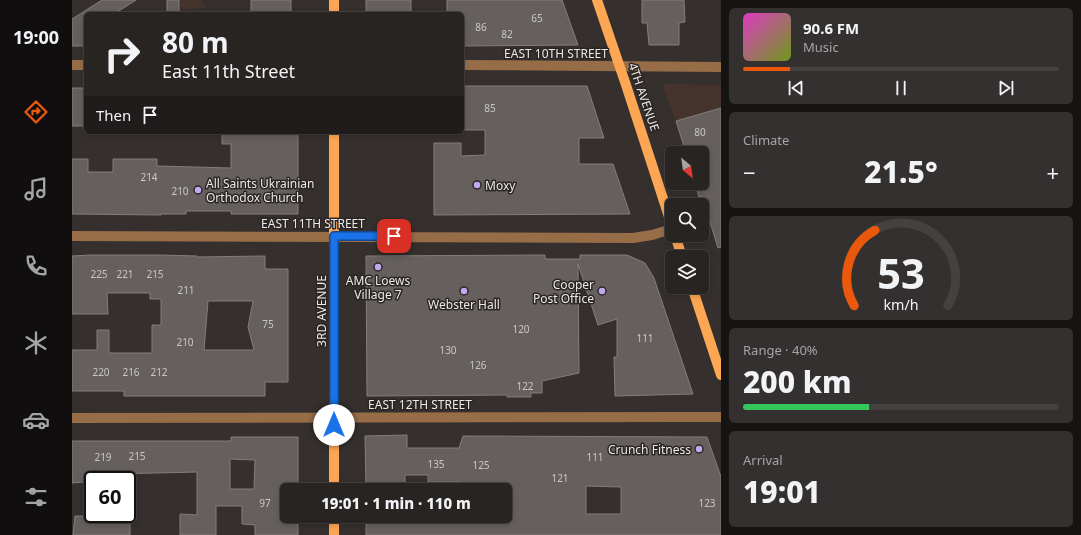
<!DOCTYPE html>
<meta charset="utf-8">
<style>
body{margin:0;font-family:"Noto Sans",sans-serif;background:#34302f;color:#f1f3f6;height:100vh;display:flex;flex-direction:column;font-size:15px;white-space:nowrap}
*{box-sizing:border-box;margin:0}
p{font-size:13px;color:#a5a4a5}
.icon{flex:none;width:22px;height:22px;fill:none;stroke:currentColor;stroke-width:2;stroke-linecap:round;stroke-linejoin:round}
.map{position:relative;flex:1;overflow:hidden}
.details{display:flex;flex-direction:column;gap:8px;padding:8px;background:#161413;width:360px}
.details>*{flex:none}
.top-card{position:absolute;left:12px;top:12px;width:380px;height:122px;border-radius:6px;box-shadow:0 2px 6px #0003,0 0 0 1px #444140;background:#282422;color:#f1f3f6;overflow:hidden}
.needle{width:26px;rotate:151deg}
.controls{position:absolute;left:593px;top:146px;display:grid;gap:8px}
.controls a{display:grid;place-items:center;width:44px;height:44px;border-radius:6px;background:#282422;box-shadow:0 2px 6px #0003,0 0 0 1px #444140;font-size:20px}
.speed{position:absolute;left:12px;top:471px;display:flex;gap:8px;font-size:20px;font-weight:700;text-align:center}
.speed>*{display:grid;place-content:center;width:52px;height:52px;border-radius:50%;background:#282422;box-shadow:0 2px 6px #0003,0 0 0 1px #444140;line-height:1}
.speed .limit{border:2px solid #111;border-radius:6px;background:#fff;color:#111}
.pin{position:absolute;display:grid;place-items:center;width:34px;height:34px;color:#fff;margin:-17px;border-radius:8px;box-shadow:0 2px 6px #0006}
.me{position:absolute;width:44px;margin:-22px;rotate:0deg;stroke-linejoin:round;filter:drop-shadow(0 0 3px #0008)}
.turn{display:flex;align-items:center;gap:14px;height:84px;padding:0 12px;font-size:18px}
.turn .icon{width:52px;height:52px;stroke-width:2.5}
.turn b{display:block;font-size:28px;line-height:34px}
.then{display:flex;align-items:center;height:38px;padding:0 12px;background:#0003;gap:8px;font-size:15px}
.big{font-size:30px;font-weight:800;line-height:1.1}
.details .card{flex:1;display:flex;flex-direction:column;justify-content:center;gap:6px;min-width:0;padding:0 14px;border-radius:6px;background:#34302f}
.details .dial{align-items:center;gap:0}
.dial svg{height:104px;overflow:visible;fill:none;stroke:#444140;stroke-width:7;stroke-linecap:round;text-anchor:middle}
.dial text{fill:#f1f3f6;stroke:none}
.song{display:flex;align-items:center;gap:12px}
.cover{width:48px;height:48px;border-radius:6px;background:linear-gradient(135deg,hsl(310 70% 55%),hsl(80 70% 35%))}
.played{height:4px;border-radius:2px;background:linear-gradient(90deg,#ea580c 15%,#444140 15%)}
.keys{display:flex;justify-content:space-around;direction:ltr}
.heat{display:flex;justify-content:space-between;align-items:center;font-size:22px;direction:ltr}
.charge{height:6px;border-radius:3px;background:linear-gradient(90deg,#34c759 40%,#444140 0)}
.trip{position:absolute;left:208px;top:483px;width:232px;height:40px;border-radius:6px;background:#282422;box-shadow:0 2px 6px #0003,0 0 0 1px #444140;font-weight:800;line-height:40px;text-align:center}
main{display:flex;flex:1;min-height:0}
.tab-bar{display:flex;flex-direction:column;width:72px;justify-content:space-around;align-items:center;background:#100e0e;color:#a5a4a5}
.tab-bar .icon{width:28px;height:28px}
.tab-bar .current{color:#ea580c}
.tab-bar b{font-size:18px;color:#f1f3f6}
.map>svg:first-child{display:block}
</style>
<main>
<nav class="tab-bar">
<b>19:00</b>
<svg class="icon current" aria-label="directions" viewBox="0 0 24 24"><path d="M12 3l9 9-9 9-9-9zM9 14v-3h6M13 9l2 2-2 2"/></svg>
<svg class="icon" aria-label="music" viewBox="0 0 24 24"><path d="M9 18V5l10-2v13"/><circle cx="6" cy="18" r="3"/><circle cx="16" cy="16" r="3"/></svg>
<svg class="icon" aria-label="phone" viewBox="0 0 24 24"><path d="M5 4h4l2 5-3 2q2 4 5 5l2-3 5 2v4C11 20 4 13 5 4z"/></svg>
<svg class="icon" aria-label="climate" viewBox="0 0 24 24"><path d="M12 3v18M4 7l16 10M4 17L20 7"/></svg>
<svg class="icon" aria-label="car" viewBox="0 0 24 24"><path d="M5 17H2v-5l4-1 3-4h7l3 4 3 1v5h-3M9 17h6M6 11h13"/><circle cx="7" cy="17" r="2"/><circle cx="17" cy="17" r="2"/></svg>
<svg class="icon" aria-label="filters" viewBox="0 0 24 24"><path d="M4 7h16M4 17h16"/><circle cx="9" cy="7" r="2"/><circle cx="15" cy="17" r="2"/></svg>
</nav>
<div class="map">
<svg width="649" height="535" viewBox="0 0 649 535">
<rect width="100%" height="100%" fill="#35302e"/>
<!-- education -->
<path fill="#46332d" d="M 105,0 L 129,0 L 134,7 L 111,10 Z
M 593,84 L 649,85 L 649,108 L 604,121 L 591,86 Z"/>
<!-- building -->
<path fill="#65605e" stroke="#837d7b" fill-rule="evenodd" d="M 30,0 L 64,0 L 42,14 L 14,14 L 14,46 L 0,46 L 0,19 Z
M 95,0 L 107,0 L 107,14 L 95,14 Z
M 179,0 L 219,0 L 219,14 L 179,14 Z
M 294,0 L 339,0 L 339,14 L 294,14 Z
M 375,0 L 490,0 L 506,45 L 390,46 L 390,14 L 375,14 Z
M 570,0 L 612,0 L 613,22 L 607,23 L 607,45 L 577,45 L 575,23 L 570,23 Z
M 390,86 L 515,86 L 532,138 L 507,138 L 507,164 L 541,164 L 558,214 L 362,215 L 362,143 L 389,143 L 389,156 L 413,155 L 413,130 L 390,130 Z
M 0,88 L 14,88 L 14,126 L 0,126 Z
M 649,108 L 649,247 L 646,248 L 630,196 L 627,197 L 623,183 L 630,183 L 630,153 L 614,153 L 604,121 Z
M 150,132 L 226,132 L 226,214 L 159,214 L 159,211 L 114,211 L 114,214 L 89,214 L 89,215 L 0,214 L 0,159 L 16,159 L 16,172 L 41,172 L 41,159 L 85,159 L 85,166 L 159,168 L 159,144 L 150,144 Z
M 18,255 L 88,255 L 125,256 L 125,257 L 193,256 L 193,269 L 216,269 L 216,382 L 193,382 L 193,396 L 52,396 L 52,391 L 0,391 L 0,350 L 25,350 L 25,330 L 37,330 L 37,353 L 80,353 L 80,325 L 89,325 L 89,299 L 78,299 L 78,293 L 35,293 L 36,314 L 0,314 L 0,256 ZM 136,301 L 181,301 L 176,327 L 182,350 L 132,350 Z
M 473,255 L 473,259 L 508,259 L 508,255 L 555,255 L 573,263 L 582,278 L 621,394 L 543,396 L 542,357 L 545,357 L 545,319 L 526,325 L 506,264 L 507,373 L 470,381 L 470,393 L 459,393 L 459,397 L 435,397 L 435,395 L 295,396 L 294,256 Z
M 335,435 L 335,448 L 387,448 L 391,436 L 396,436 L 635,437 L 649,477 L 649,535 L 294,535 L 294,516 L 433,516 L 433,490 L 429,490 L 429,488 L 401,488 L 401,490 L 389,490 L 389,482 L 356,482 L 356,475 L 333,475 L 333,483 L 324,483 L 324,490 L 294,490 L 293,436 ZM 514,486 L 549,487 L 549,514 L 514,514 Z
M 159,437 L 226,437 L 226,490 L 215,490 L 215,516 L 226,516 L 226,535 L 183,535 L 183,525 L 170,524 L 170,506 L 144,506 L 144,535 L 108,535 L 108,514 L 125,515 L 125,472 L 40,474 L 40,480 L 0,483 L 0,441 L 159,441 ZM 158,459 L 183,460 L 182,489 L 158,489 Z
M 3,516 L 58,516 L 58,535 L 1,535 Z"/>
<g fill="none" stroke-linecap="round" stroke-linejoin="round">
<!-- minor -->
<path stroke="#976d48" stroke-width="10" d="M 0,65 L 14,65
M 390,65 L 649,67
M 0,236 L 561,238 L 580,235 L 600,229
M 0,418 L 649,417"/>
<!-- major -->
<path stroke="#fda653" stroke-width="10" d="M 525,0 L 554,85 L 600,226
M 262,14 L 262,0
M 603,235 L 610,257
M 620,287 L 649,375
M 262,490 L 262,132
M 262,516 L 262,535"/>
</g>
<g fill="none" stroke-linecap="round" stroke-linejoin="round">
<defs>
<path id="route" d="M 262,425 L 262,236 L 322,236"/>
</defs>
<!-- route casing -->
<use href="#route" stroke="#114b97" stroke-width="10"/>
<!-- route -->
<use href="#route" stroke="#1a73e8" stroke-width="7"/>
</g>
<!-- markers -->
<g fill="#c4a7f1" stroke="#2b2624" stroke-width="1.5">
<circle cx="405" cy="185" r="4"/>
<circle cx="126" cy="190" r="4"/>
<circle cx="306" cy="267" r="4"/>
<circle cx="392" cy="291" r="4"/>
<circle cx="530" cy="291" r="4"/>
<circle cx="627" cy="449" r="4"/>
</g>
<g text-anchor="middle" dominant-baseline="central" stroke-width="3" stroke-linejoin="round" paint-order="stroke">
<!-- number labels -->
<g font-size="10" fill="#cac6c5">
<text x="465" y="18">65</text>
<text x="409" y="27">86</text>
<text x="435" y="34">82</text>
<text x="418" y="108">85</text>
<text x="628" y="132">80</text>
<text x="77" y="177">214</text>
<text x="108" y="191">210</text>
<text x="27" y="274">225</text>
<text x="53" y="274">221</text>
<text x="83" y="274">215</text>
<text x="114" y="290">211</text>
<text x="196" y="324">75</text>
<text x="449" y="329">120</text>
<text x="573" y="338">111</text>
<text x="113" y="342">210</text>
<text x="376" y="350">130</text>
<text x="406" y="365">126</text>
<text x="29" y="372">220</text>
<text x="59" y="372">216</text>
<text x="87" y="372">212</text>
<text x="453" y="386">122</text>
<text x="65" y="456">215</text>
<text x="31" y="457">219</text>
<text x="523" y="457">111</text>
<text x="364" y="464">135</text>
<text x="409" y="465">125</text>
<text x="488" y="478">121</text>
<text x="193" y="503">97</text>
<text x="635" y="503">123</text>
</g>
<!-- street labels -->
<g font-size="12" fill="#ebe8e7" stroke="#2b2624">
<text x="484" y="53">EAST 10TH STREET</text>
<text transform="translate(572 97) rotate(71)">4TH AVENUE</text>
<text x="241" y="223">EAST 11TH STREET</text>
<text transform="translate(249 311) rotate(-90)">3RD AVENUE</text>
<text x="348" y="404">EAST 12TH STREET</text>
</g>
<!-- poi labels -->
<g font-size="12" fill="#ebe8e7" stroke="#2b2624" text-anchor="start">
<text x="134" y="183">All Saints Ukrainian<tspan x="134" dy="14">Orthodox Church</tspan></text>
<text x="413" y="185">Moxy</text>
<text x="306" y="280" text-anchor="middle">AMC Loews<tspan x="306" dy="14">Village 7</tspan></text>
<text x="522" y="284" text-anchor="end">Cooper<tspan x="522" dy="14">Post Office</tspan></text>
<text x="392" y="304" text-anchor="middle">Webster Hall</text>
<text x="619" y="449" text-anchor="end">Crunch Fitness</text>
</g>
</g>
</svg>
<div class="controls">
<a><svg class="needle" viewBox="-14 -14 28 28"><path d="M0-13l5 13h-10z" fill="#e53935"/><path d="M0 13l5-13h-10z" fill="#a5a4a5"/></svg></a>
<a><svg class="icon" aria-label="search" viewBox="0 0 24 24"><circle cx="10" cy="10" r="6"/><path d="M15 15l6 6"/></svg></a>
<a><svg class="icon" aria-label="layers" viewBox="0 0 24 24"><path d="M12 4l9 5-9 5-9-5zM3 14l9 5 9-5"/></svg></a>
</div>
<div class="speed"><div class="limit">60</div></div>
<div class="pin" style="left:322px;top:236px;background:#d93025"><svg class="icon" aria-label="arrive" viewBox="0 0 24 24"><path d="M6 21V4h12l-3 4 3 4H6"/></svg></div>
<svg class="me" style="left:262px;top:425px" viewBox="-20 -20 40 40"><circle r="19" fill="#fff"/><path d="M0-13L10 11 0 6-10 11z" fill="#1a73e8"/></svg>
<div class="trip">19:01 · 1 min · 110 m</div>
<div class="top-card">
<div class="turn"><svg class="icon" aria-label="right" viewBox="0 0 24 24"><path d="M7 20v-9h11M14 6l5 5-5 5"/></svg><div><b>80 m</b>East 11th Street</div></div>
<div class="then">Then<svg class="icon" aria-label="arrive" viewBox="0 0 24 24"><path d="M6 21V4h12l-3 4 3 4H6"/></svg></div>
</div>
</div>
<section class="details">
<div class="card">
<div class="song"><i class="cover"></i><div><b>90.6 FM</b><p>Music</p></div></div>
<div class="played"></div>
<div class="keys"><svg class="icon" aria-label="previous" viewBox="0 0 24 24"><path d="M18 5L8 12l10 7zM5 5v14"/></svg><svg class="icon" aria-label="pause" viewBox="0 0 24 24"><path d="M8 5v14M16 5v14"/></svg><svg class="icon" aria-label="next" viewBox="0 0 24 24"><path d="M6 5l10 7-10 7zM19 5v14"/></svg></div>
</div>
<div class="card"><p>Climate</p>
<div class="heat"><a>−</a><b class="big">21.5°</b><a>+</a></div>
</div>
<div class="card dial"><svg viewBox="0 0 100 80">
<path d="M14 69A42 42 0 1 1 86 69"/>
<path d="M14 69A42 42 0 0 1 30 11" stroke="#ea580c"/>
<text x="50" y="56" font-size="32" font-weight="700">53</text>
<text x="50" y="72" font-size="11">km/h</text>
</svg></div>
<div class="card"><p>Range · 40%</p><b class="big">200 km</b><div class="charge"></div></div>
<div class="card"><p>Arrival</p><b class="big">19:01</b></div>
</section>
</main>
